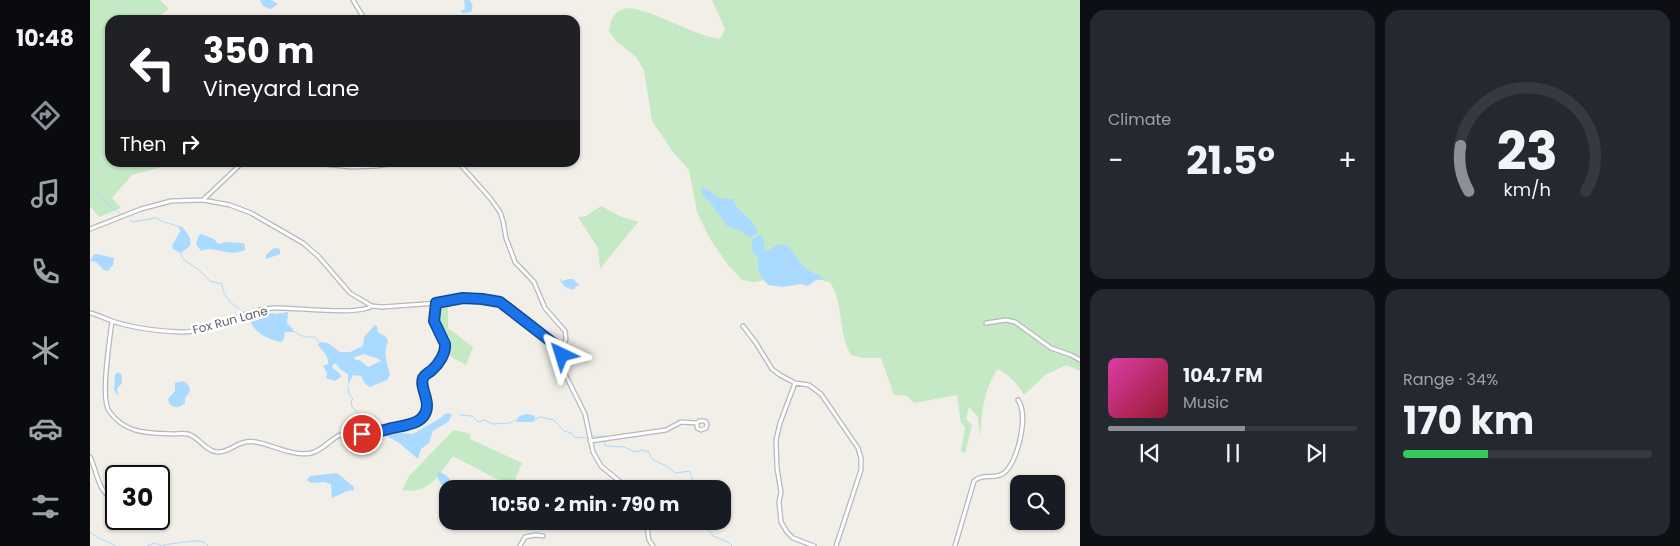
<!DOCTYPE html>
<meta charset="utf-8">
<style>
body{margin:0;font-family:Poppins,sans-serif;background:#242831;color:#f1f3f6;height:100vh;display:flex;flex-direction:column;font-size:19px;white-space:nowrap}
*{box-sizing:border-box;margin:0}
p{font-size:16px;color:#9ea1a6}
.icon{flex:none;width:28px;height:28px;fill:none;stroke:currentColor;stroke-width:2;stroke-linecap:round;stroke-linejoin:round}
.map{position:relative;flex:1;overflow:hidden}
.sheet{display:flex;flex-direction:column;gap:10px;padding:10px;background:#0d0f14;width:600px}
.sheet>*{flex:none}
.top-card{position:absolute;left:15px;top:15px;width:475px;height:152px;border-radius:15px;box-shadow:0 1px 4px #0004;background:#202124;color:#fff;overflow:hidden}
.fabs{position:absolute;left:920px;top:475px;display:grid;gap:10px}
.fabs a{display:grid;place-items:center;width:55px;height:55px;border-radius:10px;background:#171b24;box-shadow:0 1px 4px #0004;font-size:25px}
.speed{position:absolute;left:15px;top:465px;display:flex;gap:10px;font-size:25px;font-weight:700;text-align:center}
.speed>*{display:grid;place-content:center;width:65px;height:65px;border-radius:50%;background:#171b24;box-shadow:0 1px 4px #0004;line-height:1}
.speed .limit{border:2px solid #111;border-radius:8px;background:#fff;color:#111}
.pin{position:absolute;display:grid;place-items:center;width:42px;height:42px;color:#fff;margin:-21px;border:2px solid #fff;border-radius:50%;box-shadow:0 1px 5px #0007}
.me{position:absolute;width:55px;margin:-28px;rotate:319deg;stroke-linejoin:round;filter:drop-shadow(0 0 4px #0008)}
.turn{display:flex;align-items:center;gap:18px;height:105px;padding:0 15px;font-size:22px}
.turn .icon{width:65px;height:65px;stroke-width:2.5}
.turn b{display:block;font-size:35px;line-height:42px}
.then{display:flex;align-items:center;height:48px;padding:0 15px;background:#0003;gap:10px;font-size:19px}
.big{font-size:38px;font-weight:700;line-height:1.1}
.sheet .widget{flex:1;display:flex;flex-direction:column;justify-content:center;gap:8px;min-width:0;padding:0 18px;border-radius:15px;background:#242831}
.sheet .dial{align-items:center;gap:0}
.dial svg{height:130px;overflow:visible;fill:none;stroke:#363941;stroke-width:7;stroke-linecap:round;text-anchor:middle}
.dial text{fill:#f1f3f6;stroke:none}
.song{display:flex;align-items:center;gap:15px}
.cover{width:60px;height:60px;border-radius:8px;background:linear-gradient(135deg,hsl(320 70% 55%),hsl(350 70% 35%))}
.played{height:5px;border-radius:2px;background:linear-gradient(90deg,#8c9099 55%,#363941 55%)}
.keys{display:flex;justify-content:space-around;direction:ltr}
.heat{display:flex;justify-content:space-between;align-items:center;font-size:28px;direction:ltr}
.charge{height:8px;border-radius:4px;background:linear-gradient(90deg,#34c759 34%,#363941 0)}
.sheet .tiles{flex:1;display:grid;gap:10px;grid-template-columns:repeat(2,1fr)}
.trip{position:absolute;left:349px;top:480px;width:292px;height:50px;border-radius:15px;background:#171b24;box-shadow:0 1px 4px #0004;font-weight:700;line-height:50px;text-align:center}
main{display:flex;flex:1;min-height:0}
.tab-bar{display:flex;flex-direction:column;width:90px;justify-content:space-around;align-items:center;background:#090b0e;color:#9ea1a6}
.tab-bar .icon{width:35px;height:35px}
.tab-bar .current{color:#8c9099}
.tab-bar b{font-size:22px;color:#f1f3f6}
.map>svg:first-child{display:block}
</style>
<main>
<nav class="tab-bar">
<b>10:48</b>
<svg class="icon current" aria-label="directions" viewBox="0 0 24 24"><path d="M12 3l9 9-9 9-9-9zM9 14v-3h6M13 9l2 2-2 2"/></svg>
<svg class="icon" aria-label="music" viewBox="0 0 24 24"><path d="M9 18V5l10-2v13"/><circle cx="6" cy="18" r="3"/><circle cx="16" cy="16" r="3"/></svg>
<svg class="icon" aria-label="phone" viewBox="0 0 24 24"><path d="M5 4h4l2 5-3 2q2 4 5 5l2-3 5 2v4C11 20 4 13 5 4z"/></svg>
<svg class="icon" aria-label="climate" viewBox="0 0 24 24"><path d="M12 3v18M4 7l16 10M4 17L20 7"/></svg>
<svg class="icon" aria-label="car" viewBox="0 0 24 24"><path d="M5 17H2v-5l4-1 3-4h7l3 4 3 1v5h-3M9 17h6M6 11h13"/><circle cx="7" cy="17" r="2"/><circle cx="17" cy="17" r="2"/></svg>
<svg class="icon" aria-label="filters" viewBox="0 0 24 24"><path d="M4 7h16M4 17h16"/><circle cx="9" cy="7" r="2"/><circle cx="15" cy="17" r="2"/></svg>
</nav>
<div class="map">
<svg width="990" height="546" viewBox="0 0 990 546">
<rect width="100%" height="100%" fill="#f1efe8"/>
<!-- green -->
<path fill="#c5e8c5" d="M 0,0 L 70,0 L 79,9 L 64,20 L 20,20 L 20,162 L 86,163 L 42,175 L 22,198 L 31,208 L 9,217 L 0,206 Z
M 622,0 L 990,0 L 990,371 L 976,365 L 955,375 L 934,395 C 927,383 920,376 908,369 C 893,389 892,413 890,437 L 888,417 L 879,407 L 876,419 L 882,425 L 875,453 L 871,451 L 875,427 L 871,423 L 867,395 L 824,403 L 817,396 L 804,395 L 791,358 L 773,358 L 761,355 C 748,333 754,304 740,282 L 721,278 L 675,280 L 664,282 L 652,280 L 638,265 L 620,239 L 607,212 L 599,170 L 583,152 L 562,121 L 554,70 L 546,57 L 526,41 L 519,31 C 520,22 523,12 533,9 C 550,3 606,37 630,39 L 635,29 Z
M 511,206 L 532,217 L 548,222 L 510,269 L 508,248 L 488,217 L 496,216 Z
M 358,307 L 358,328 L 383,347 L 376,365 L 360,356 L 359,341 L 347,315 L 348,308 Z
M 364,430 L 381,434 L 380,439 L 432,463 L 422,487 L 363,456 C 346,477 341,494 312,490 L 319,476 Z"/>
<!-- water -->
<path fill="#aadaff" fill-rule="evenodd" d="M 170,0 L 181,0 L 188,4 L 181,9 L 173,6 Z
M 374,0 L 380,0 C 382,4 384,8 381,12 L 373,13 L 370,11 L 375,9 Z
M 613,187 C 627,193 623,200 643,199 C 646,213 667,219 667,233 L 660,238 L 647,229 L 637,226 L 620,202 L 613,196 L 611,189 Z
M 89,226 L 92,227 C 97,233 102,238 100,246 L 91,253 L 83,249 L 82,246 L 90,231 Z
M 111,234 L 124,239 L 128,244 L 136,242 L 153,243 L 155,245 L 155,250 C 136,258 127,245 111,251 L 106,244 L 108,237 Z
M 671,235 L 674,241 L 675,250 L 678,251 L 688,244 L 698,246 L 714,267 L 723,273 L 730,275 L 734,279 L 726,280 L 718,286 L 710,284 L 693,287 L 678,285 L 672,278 L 668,268 L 668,258 L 662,251 L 662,240 L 667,236 Z
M 184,248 L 190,249 L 190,254 L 176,259 L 176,255 Z
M 4,254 C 8,254 19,257 24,258 L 23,265 L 18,271 L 14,270 L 6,262 L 0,261 Z
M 470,279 L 473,281 L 478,279 L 483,279 L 490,286 L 486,286 L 484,290 C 476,288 473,287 470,279 Z
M 176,312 L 185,314 L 198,312 L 197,323 L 203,329 L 203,332 L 195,332 L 194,339 L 191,342 C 179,340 162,332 160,319 Z
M 285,325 L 287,326 L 288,332 L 296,337 L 298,341 C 293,353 297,362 300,375 L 297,380 L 280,387 L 275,384 L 271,376 L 263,375 L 258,385 L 258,374 L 251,370 L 245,363 L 242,366 C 244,371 251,372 251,377 L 245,381 L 236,378 L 237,373 L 233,366 L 238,364 C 239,356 233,352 228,345 L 230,342 L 238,343 L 250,352 L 260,352 L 273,346 L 274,337 ZM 274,354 L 289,359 L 291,361 L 278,367 L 271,361 L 264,359 L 265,357 Z
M 28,372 L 32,375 L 32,383 L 27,389 L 29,396 L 24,390 L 25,375 Z
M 94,381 L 99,386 L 100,391 L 95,398 L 95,403 C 89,408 84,409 79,403 L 78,399 L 85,391 L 85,383 Z
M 359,413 L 362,415 L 358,422 L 343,431 L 339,443 L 331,449 L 328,459 L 308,442 L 294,435 L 298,432 L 323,434 L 352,417 L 354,414 Z
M 438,414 L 445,416 L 444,422 L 426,422 C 427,416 432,415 438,414 Z
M 349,472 C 354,473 360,478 362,483 L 360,488 C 352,487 347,481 347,474 Z
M 247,473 L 264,487 L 264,490 L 257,491 L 242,498 L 241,484 L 234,482 L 221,483 L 217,480 L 220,476 Z"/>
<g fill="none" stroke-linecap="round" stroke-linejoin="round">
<!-- stream -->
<path stroke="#aadaff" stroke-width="1" d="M 0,184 L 22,208 L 30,213
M 40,220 L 42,222 L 66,218 C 73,223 81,223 89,227
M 91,253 L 92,258 L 109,270 L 120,281 L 132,284 C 133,299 144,305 155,313
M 202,331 L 215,337 L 225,337 L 230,344
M 258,386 L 259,394 L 263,399 L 261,401 L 262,407 C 272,414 273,431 287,431
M 370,415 L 382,416 L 388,422 L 394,420 L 403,424 L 421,423 L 424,420 L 427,420
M 443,421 L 450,417 L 464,420 L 474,431 L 481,433 L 484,437 L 496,438
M 503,436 L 513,436 L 514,437
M 515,441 L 515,445 L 517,446 L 534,447 L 545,452 L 552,450 L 559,452 L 562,459 L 576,466 L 586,473 L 600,471 L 605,489
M 612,521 L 623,536 L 638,542 L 642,546
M 0,532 C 8,539 16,541 26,546
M 57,546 L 64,543 L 72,546 C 74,544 103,541 108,541 C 112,541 115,543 118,546"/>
<defs>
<path id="minor" d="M 263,0 L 275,20
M 213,162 L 262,167 L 287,166 L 311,162
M 368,162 L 400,198 L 410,212 L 413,221 L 416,238 L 425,262 L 444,282 L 455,308 L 475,331 L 476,339 L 472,350 L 472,365 L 476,376 L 495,414 L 503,452 L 511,466 L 539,489
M 113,200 L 153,162
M 0,229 L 51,209 L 81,201 L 113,200 L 140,205 L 161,213 L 213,243 L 229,257 L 260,293 L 282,306 L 292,307 L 348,303 L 373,298 L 392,299 L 410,302 L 472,350
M 0,313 C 8,315 14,318 22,321 C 43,328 68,331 90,332 C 122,333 151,310 183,308 C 204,307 267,316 282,306
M 22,321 C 20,338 10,398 19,411 C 35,434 58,433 83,434 C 88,434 93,433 98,434 C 109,437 115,451 127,452 C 141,453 147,439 166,442 C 183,445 204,457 221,453 C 235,450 243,434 258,433 C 266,433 275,434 284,433 C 292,432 326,424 331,419 C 345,404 329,394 333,380 C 335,370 357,362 355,346 C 355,338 347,330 345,322 C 343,316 346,309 346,303
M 896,323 L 916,320 L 925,322 L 961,348 L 981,355 L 990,360
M 653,326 L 666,343 L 682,369 L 690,375 L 705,383 L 719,385 L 731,394 L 768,448 L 771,458 L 771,470 L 746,546
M 705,383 L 690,423 L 686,440 L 687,468 L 691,492 L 689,502 L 691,522 L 697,532 L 703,538 L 724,546
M 500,441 L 576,430 L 591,422 L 607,423 L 607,428 L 611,430 L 616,428 L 617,424 L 615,421 L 609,421 L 607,423
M 0,457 C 8,473 7,493 26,500
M 556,521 L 559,540 L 563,546
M 430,546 L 435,537 L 446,535 L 453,536
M 865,546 L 884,481 C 893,473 905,480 914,473 C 928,462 939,415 928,400"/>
</defs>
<!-- minor casing -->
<use href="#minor" stroke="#b5b8bc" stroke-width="5.5"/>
<!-- minor -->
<use href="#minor" stroke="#fff" stroke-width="3"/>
</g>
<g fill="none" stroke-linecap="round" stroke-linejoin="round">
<defs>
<path id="route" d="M 272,434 C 283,433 292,431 302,428 C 316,425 337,424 337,405 C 337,396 330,386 333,378 C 335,374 339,373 342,370 C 349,364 356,353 355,344 L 344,321 L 346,303 L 373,298 L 392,299 L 410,302 L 472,350 L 472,355"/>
</defs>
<!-- route casing -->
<use href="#route" stroke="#114b97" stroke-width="12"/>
<!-- route -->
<use href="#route" stroke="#1a73e8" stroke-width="9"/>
</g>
<g text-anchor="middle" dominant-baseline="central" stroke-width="5" stroke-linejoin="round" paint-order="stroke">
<!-- street labels -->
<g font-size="12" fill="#5f6368" stroke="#fff">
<text transform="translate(140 320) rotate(-15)">Fox Run Lane</text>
</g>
</g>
</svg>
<div class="fabs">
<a><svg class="icon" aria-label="search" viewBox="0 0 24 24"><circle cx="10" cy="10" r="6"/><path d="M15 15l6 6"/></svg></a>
</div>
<div class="speed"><div class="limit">30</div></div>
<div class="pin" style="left:272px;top:434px;background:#d93025"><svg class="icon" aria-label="arrive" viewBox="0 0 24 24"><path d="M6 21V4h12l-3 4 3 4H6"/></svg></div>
<svg class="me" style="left:472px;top:355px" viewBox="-20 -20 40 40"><path d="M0-17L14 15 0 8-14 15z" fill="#1a73e8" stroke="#fff" stroke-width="4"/></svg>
<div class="trip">10:50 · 2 min · 790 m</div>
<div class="top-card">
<div class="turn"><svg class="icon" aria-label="left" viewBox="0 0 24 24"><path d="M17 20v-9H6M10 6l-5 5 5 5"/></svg><div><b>350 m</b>Vineyard Lane</div></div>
<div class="then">Then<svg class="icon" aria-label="right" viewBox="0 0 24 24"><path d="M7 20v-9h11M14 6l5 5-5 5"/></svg></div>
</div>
</div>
<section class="sheet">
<div class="tiles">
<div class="widget"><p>Climate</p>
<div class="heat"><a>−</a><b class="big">21.5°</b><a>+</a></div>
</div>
<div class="widget dial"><svg viewBox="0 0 100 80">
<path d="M14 69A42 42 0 1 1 86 69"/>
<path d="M14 69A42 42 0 0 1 9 41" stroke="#8c9099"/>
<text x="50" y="56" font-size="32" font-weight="700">23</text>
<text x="50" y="72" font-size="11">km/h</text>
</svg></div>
<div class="widget">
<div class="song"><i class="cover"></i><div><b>104.7 FM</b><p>Music</p></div></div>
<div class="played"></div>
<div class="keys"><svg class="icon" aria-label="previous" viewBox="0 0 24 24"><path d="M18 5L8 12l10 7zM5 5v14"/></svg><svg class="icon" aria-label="pause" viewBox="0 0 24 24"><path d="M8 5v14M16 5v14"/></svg><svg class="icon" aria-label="next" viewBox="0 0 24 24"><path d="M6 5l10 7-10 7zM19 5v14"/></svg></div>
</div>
<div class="widget"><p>Range · 34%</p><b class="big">170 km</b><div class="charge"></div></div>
</div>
</section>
</main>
